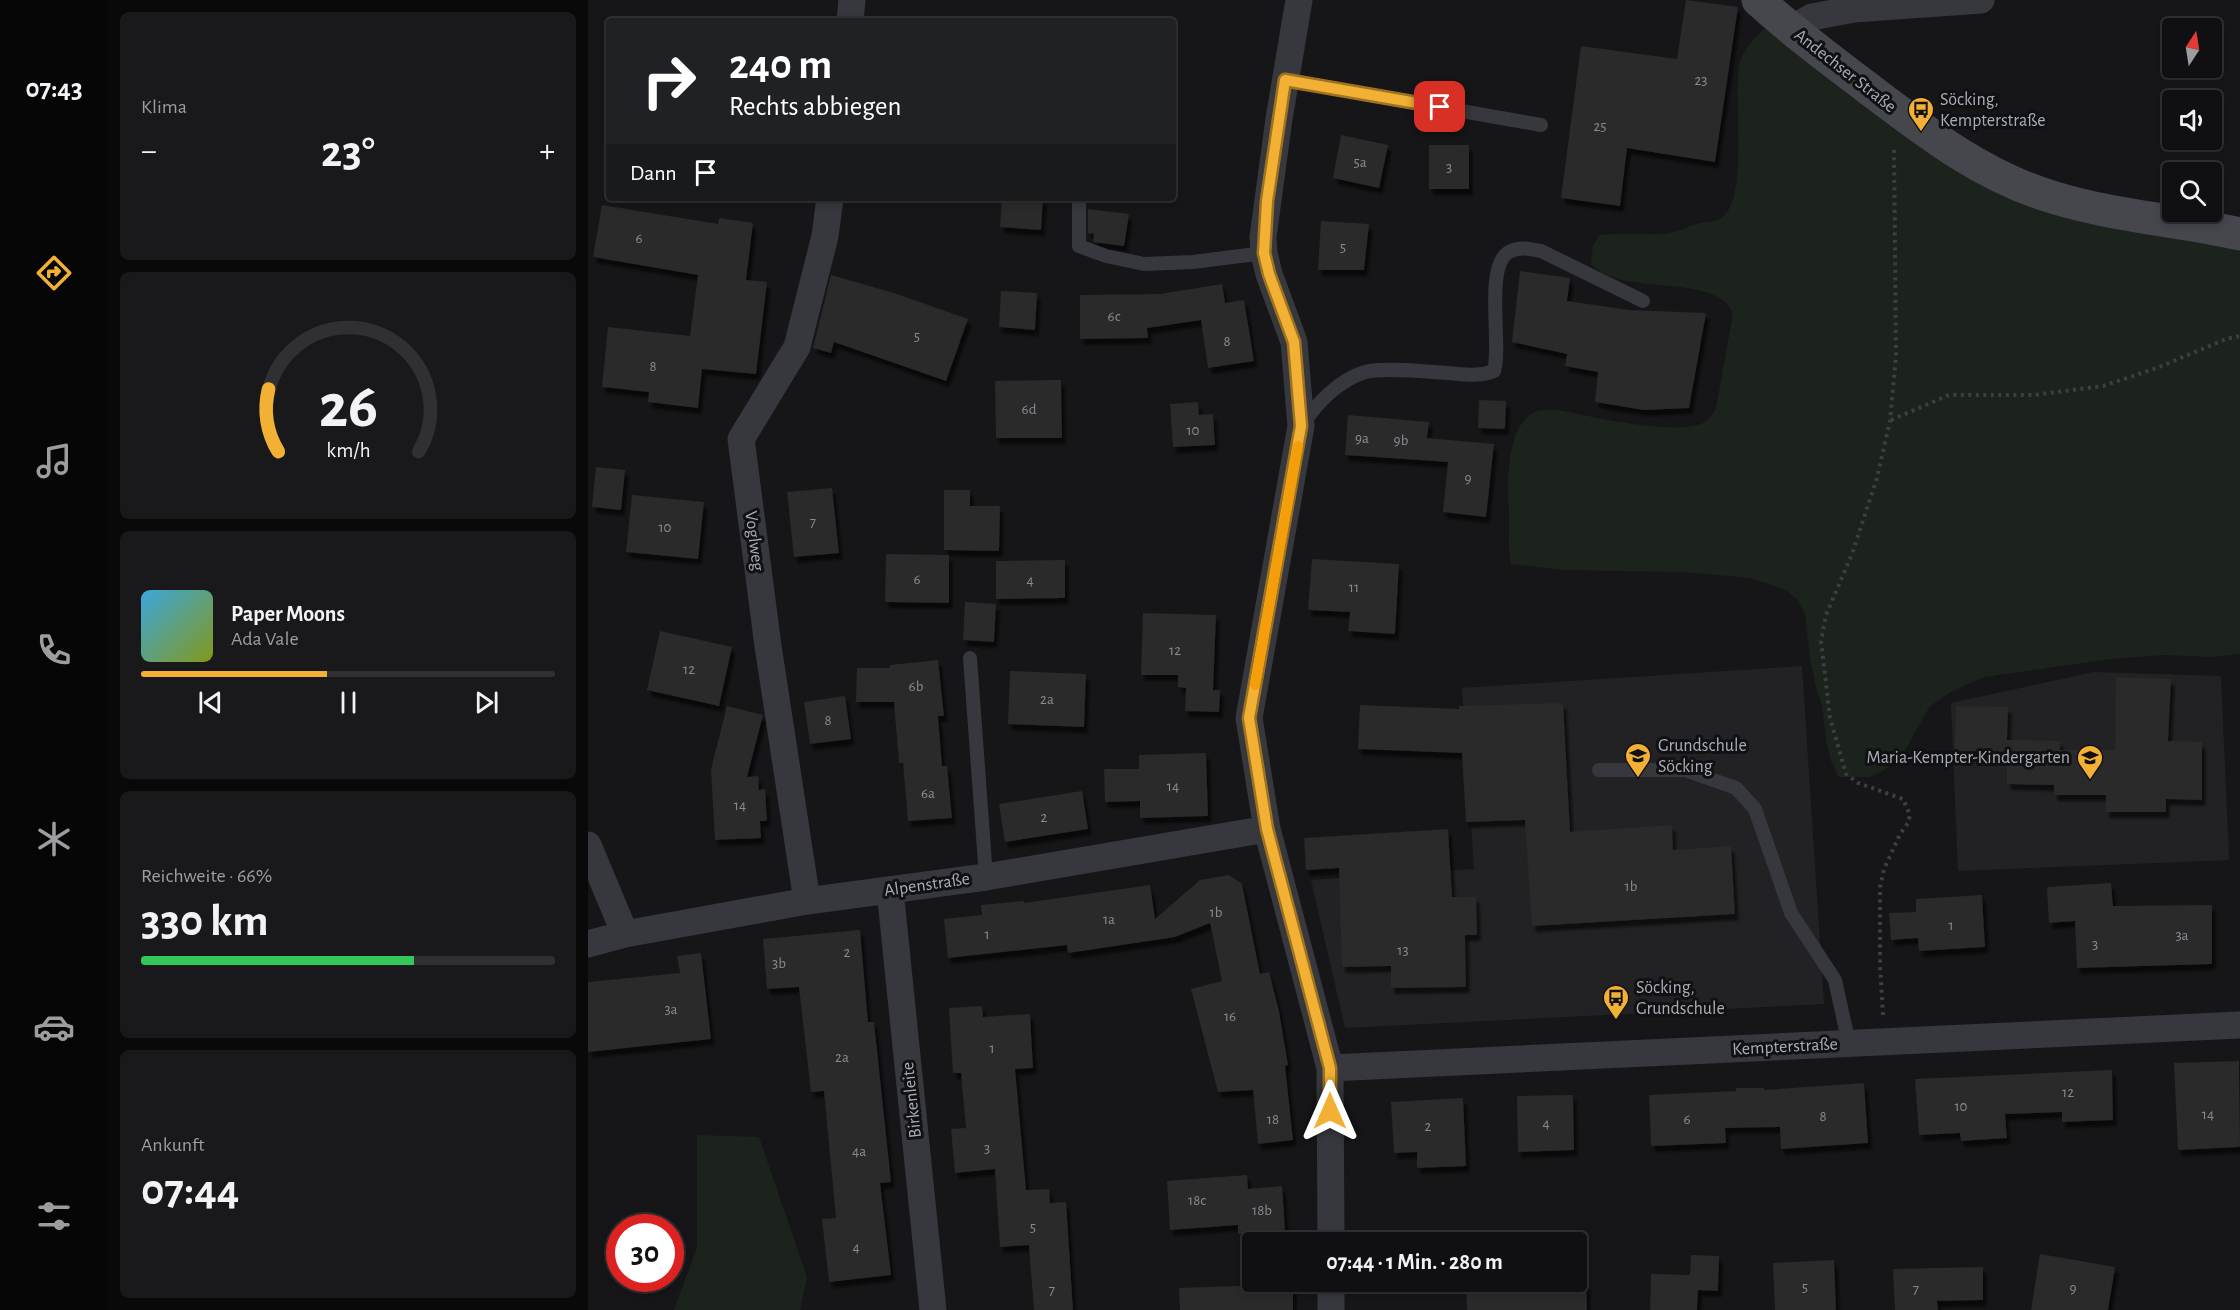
<!DOCTYPE html>
<html lang="de">
<meta charset="utf-8">
<style>
body{margin:0;font-family:"Alegreya Sans",sans-serif;background:#19191b;color:#f1f3f6;height:100vh;display:flex;flex-direction:column;font-size:22px;white-space:nowrap}
*{box-sizing:border-box;margin:0}
p{font-size:20px;color:#9c9d9f}
.icon{flex:none;width:33px;height:33px;fill:none;stroke:currentColor;stroke-width:2;stroke-linecap:round;stroke-linejoin:round}
.map{position:relative;flex:1;overflow:hidden}
.side{display:flex;flex-direction:column;gap:12px;padding:12px;background:#09090a;width:480px}
.side>*{flex:none}
.guide{position:absolute;left:18px;top:18px;width:570px;height:183px;border-radius:6px;box-shadow:0 3px 9px #0003,0 0 0 2px #303032;background:#202124;color:#fff;overflow:hidden}
.needle{width:39px;rotate:12deg}
.fabs{position:absolute;left:1574px;top:18px;display:grid;gap:12px}
.fabs a{display:grid;place-items:center;width:60px;height:60px;border-radius:6px;background:#101012;box-shadow:0 3px 9px #0003,0 0 0 2px #303032;font-size:30px}
.speed{position:absolute;left:18px;top:1214px;display:flex;gap:12px;font-size:30px;font-weight:700;text-align:center}
.speed>*{display:grid;place-content:center;width:78px;height:78px;border-radius:50%;background:#101012;box-shadow:0 3px 9px #0003,0 0 0 2px #303032;line-height:1}
.speed .limit{border:9px solid #d22;background:#fff;color:#111}
.pin{position:absolute;display:grid;place-items:center;width:51px;height:51px;color:#fff;margin:-26px;border-radius:12px;box-shadow:0 3px 9px #0006}
.me{position:absolute;width:66px;margin:-33px;rotate:0deg;stroke-linejoin:round;filter:drop-shadow(0 0 4px #0008)}
.turn{display:flex;align-items:center;gap:21px;height:126px;padding:0 24px;font-size:27px}
.turn .icon{width:78px;height:78px;stroke-width:2.5}
.turn b{display:block;font-size:42px;line-height:51px}
.then{display:flex;align-items:center;height:57px;padding:0 24px;background:#0003;gap:12px;font-size:22px}
.big{font-size:45px;font-weight:700;line-height:1.1}
.side .card{flex:1;display:flex;flex-direction:column;justify-content:center;gap:9px;min-width:0;padding:0 21px;border-radius:9px;background:#19191b}
.side .dial{align-items:center;gap:0}
.dial svg{height:156px;overflow:visible;fill:none;stroke:#303032;stroke-width:7;stroke-linecap:round;text-anchor:middle}
.dial text{fill:#f1f3f6;stroke:none}
.song{display:flex;align-items:center;gap:18px}
.cover{width:72px;height:72px;border-radius:9px;background:linear-gradient(135deg,hsl(200 70% 55%),hsl(70 70% 35%))}
.played{height:6px;border-radius:3px;background:linear-gradient(90deg,#f2b134 45%,#303032 45%)}
.keys{display:flex;justify-content:space-around;direction:ltr}
.heat{display:flex;justify-content:space-between;align-items:center;font-size:33px;direction:ltr}
.charge{height:9px;border-radius:4px;background:linear-gradient(90deg,#34c759 66%,#303032 0)}
.trip{position:absolute;left:654px;top:1232px;width:345px;height:60px;border-radius:6px;background:#101012;box-shadow:0 3px 9px #0003,0 0 0 2px #303032;font-weight:700;line-height:60px;text-align:center}
main{display:flex;flex:1;min-height:0}
.tab-bar{display:flex;flex-direction:column;width:108px;justify-content:space-around;align-items:center;background:#060607;color:#9c9d9f}
.tab-bar .icon{width:42px;height:42px}
.tab-bar .on{color:#f2b134}
.tab-bar b{font-size:27px;color:#f1f3f6}
.map>svg:first-child{display:block}
</style>
<main>
<nav class="tab-bar">
<b>07:43</b>
<svg class="icon on" aria-label="directions" viewBox="0 0 24 24"><path d="M12 3l9 9-9 9-9-9zM9 14v-3h6M13 9l2 2-2 2"/></svg>
<svg class="icon" aria-label="music" viewBox="0 0 24 24"><path d="M9 18V5l10-2v13"/><circle cx="6" cy="18" r="3"/><circle cx="16" cy="16" r="3"/></svg>
<svg class="icon" aria-label="phone" viewBox="0 0 24 24"><path d="M5 4h4l2 5-3 2q2 4 5 5l2-3 5 2v4C11 20 4 13 5 4z"/></svg>
<svg class="icon" aria-label="climate" viewBox="0 0 24 24"><path d="M12 3v18M4 7l16 10M4 17L20 7"/></svg>
<svg class="icon" aria-label="car" viewBox="0 0 24 24"><path d="M5 17H2v-5l4-1 3-4h7l3 4 3 1v5h-3M9 17h6M6 11h13"/><circle cx="7" cy="17" r="2"/><circle cx="17" cy="17" r="2"/></svg>
<svg class="icon" aria-label="filters" viewBox="0 0 24 24"><path d="M4 7h16M4 17h16"/><circle cx="9" cy="7" r="2"/><circle cx="15" cy="17" r="2"/></svg>
</nav>
<section class="side">
<div class="card"><p>Klima</p>
<div class="heat"><a>−</a><b class="big">23°</b><a>+</a></div>
</div>
<div class="card dial"><svg viewBox="0 0 100 80">
<path d="M14 69A42 42 0 1 1 86 69"/>
<path d="M14 69A42 42 0 0 1 9 37" stroke="#f2b134"/>
<text x="50" y="56" font-size="32" font-weight="700">26</text>
<text x="50" y="72" font-size="11">km/h</text>
</svg></div>
<div class="card">
<div class="song"><i class="cover"></i><div><b>Paper Moons</b><p>Ada Vale</p></div></div>
<div class="played"></div>
<div class="keys"><svg class="icon" aria-label="previous" viewBox="0 0 24 24"><path d="M18 5L8 12l10 7zM5 5v14"/></svg><svg class="icon" aria-label="pause" viewBox="0 0 24 24"><path d="M8 5v14M16 5v14"/></svg><svg class="icon" aria-label="next" viewBox="0 0 24 24"><path d="M6 5l10 7-10 7zM19 5v14"/></svg></div>
</div>
<div class="card"><p>Reichweite · 66%</p><b class="big">330 km</b><div class="charge"></div></div>
<div class="card"><p>Ankunft</p><b class="big">07:44</b></div>
</section>
<div class="map">
<svg width="1652" height="1310" viewBox="0 0 1652 1310">
<defs>
<filter id="shadow"><feDropShadow dx="3.5" dy="6" stdDeviation="1.5" flood-color="#0009"/></filter>
</defs>
<rect width="100%" height="100%" fill="#161618"/>
<!-- built -->
<path fill="#222225" d="M 1214,666 L 1236,1004 L 757,1028 L 723,880 L 886,869 L 874,688 Z
M 1506,672 L 1633,676 L 1641,860 L 1370,871 L 1363,703 Z"/>
<!-- green -->
<path fill="#1c231d" d="M 1180,26 L 1361,162 L 1652,250 L 1652,654 L 1623,657 L 1577,655 L 1523,659 L 1396,677 L 1363,692 L 1342,706 L 1319,747 L 1309,761 L 1293,772 L 1282,777 L 1251,777 L 1243,761 L 1238,740 L 1234,704 L 1229,692 L 1222,658 L 1217,614 L 1210,600 L 1198,590 L 1163,578 L 1095,572 L 977,570 L 923,564 C 919,546 922,528 921,510 C 919,484 918,420 950,411 C 967,407 983,413 1000,416 C 1024,421 1096,435 1117,422 C 1122,419 1125,414 1128,408 L 1145,314 C 1143,310 1141,305 1137,302 C 1108,276 1033,295 1003,264 L 1005,245 L 1012,235 C 1034,233 1055,235 1076,234 C 1089,233 1100,226 1112,223 C 1117,222 1124,222 1130,220 C 1164,205 1143,94 1152,61 C 1157,47 1169,36 1180,26 Z
M 109,1135 L 171,1137 L 219,1277 L 212,1310 L 86,1310 L 109,1247 Z"/>
<!-- building -->
<path fill="#29292c" filter="url(#shadow)" d="M 1098,0 L 1150,7 L 1127,162 L 1039,148 L 1032,206 L 973,198 L 993,46 L 1089,59 Z
M 753,135 L 800,145 L 791,188 L 745,178 Z
M 841,145 L 881,145 L 881,189 L 841,189 Z
M 414,198 L 455,198 L 453,230 L 412,227 Z
M 14,205 L 130,224 L 131,218 L 165,223 L 158,280 L 179,282 L 168,374 L 114,369 L 110,408 L 60,402 L 61,392 L 14,387 L 20,327 L 102,336 L 110,275 L 5,257 Z
M 500,209 L 541,214 L 536,246 L 505,242 L 506,234 L 500,233 Z
M 733,221 L 781,224 L 776,270 L 730,270 Z
M 932,271 L 982,278 L 979,301 L 1041,310 L 1118,313 L 1101,408 L 1056,410 L 1007,402 L 1010,372 L 977,366 L 979,354 L 924,342 Z
M 243,275 L 306,293 L 380,319 L 358,381 L 246,342 L 243,353 L 225,348 Z
M 634,284 L 637,303 L 656,300 L 666,361 L 620,368 L 613,320 L 559,328 L 560,338 L 492,339 L 492,295 L 572,294 Z
M 413,291 L 449,293 L 447,330 L 411,327 Z
M 473,380 L 474,438 L 408,438 L 407,381 Z
M 891,400 L 918,401 L 917,429 L 890,428 Z
M 610,402 L 611,415 L 625,414 L 627,445 L 585,447 L 582,404 Z
M 760,415 L 841,422 L 839,438 L 906,444 L 898,517 L 855,512 L 860,462 L 757,455 Z
M 8,467 L 37,470 L 33,510 L 4,507 Z
M 244,488 L 251,553 L 206,557 L 199,492 Z
M 356,490 L 382,490 L 382,506 L 412,506 L 411,551 L 356,550 Z
M 44,495 L 116,502 L 110,559 L 38,552 Z
M 298,554 L 361,555 L 361,603 L 297,602 Z
M 724,559 L 811,564 L 807,634 L 760,631 L 762,612 L 720,610 Z
M 477,560 L 477,598 L 408,599 L 408,561 Z
M 377,602 L 408,604 L 406,642 L 375,640 Z
M 555,613 L 628,615 L 625,690 L 632,690 L 631,712 L 597,711 L 598,688 L 590,687 L 590,675 L 553,675 Z
M 72,631 L 144,647 L 131,706 L 59,690 Z
M 350,660 L 356,716 L 350,716 L 354,766 L 359,766 L 364,818 L 320,821 L 315,763 L 311,763 L 306,702 L 268,702 L 269,668 L 302,668 L 302,665 Z
M 422,671 L 498,674 L 496,727 L 420,724 Z
M 1528,677 L 1583,679 L 1580,741 L 1614,742 L 1614,800 L 1578,799 L 1578,812 L 1518,812 L 1518,795 L 1466,795 L 1466,785 L 1419,784 L 1419,744 L 1419,752 L 1367,751 L 1368,706 L 1420,707 L 1419,740 L 1472,741 L 1472,750 L 1527,750 Z
M 257,696 L 263,739 L 222,744 L 216,702 Z
M 975,703 L 982,832 L 1084,825 L 1085,850 L 1143,846 L 1147,914 L 944,926 L 937,820 L 878,822 L 874,753 L 770,749 L 772,705 L 871,709 L 871,706 Z
M 139,706 L 175,715 L 159,777 L 170,776 L 171,790 L 177,789 L 179,821 L 172,821 L 173,838 L 127,840 L 123,769 Z
M 618,753 L 620,816 L 552,818 L 552,801 L 517,802 L 516,769 L 551,769 L 551,755 Z
M 494,791 L 500,829 L 417,842 L 411,804 Z
M 860,829 L 864,897 L 888,897 L 889,935 L 877,935 L 878,987 L 803,988 L 803,966 L 754,967 L 751,868 L 718,870 L 716,838 Z
M 641,875 L 654,884 L 672,974 L 681,972 L 691,1011 L 700,1065 L 697,1066 L 705,1140 L 670,1144 L 665,1090 L 630,1092 L 603,989 L 634,981 L 622,923 L 587,937 L 480,953 L 479,945 L 360,958 L 356,919 L 394,915 L 393,905 L 436,901 L 436,903 L 562,885 L 567,919 L 612,880 Z
M 1523,883 L 1525,906 L 1624,905 L 1624,964 L 1489,968 L 1487,921 L 1461,923 L 1459,887 Z
M 1394,895 L 1397,947 L 1331,951 L 1330,938 L 1303,940 L 1301,913 L 1328,912 L 1328,899 Z
M 272,930 L 280,1022 L 286,1022 L 303,1182 L 292,1183 L 303,1275 L 241,1282 L 234,1219 L 248,1218 L 236,1091 L 223,1092 L 211,987 L 179,989 L 175,939 Z
M 113,953 L 123,1039 L 0,1052 L 0,982 L 92,973 L 89,956 Z
M 394,1006 L 395,1017 L 442,1014 L 445,1068 L 427,1069 L 438,1190 L 461,1189 L 462,1203 L 478,1202 L 485,1310 L 446,1310 L 441,1245 L 412,1247 L 407,1169 L 367,1173 L 363,1129 L 378,1128 L 373,1073 L 365,1073 L 361,1008 Z
M 1651,1061 L 1652,1147 L 1590,1150 L 1586,1063 Z
M 1524,1070 L 1525,1120 L 1474,1122 L 1474,1112 L 1417,1114 L 1419,1138 L 1373,1141 L 1372,1133 L 1331,1135 L 1327,1079 Z
M 1276,1083 L 1280,1143 L 1193,1149 L 1192,1127 L 1137,1128 L 1138,1143 L 1063,1146 L 1061,1095 L 1148,1091 L 1148,1088 L 1176,1088 L 1176,1090 Z
M 985,1095 L 986,1150 L 930,1152 L 929,1096 Z
M 875,1098 L 878,1166 L 829,1168 L 829,1152 L 806,1153 L 803,1102 Z
M 659,1175 L 660,1189 L 694,1186 L 697,1231 L 650,1234 L 650,1225 L 582,1230 L 579,1181 Z
M 1452,1254 L 1527,1267 L 1520,1310 L 1443,1310 Z
M 1103,1255 L 1131,1256 L 1130,1291 L 1110,1290 L 1109,1310 L 1062,1310 L 1063,1274 L 1102,1275 Z
M 1246,1260 L 1248,1310 L 1187,1310 L 1185,1263 Z
M 1395,1267 L 1395,1300 L 1349,1301 L 1350,1310 L 1307,1310 L 1305,1269 Z
M 878,1281 L 998,1281 L 999,1310 L 879,1310 Z
M 705,1284 L 705,1310 L 592,1310 L 591,1288 Z"/>
<g fill="none" stroke-linecap="round" stroke-linejoin="round">
<!-- path -->
<path stroke="#3d3f44" stroke-width="4" stroke-dasharray="3 4.5" stroke-linecap="butt" d="M 1303,420 L 1361,395 L 1446,395 L 1515,386 L 1569,368 L 1638,339 L 1652,336
M 1295,1015 L 1292,966 L 1292,887 L 1296,869 L 1312,834 L 1320,823 L 1322,815 L 1315,799 L 1270,783 L 1258,774 L 1242,718 L 1233,641 L 1238,615 L 1264,554 L 1289,478 L 1302,421 L 1308,356 L 1306,146"/>
<!-- lane -->
<path stroke="#37383d" stroke-width="14" d="M 697,80 L 953,125
M 491,198 L 491,246 L 518,256 L 556,264 L 605,262 L 676,253
M 715,424 C 729,403 751,380 777,372 C 798,367 838,372 860,373 C 875,374 891,377 906,371 C 914,346 896,266 921,252 C 931,246 942,249 953,251 L 1055,301
M 382,658 L 398,877
M 1011,770 L 1097,770 L 1148,788 L 1167,809 L 1203,913 L 1247,980 L 1261,1044"/>
<!-- street -->
<path stroke="#37383d" stroke-width="27" d="M 711,0 L 691,119 L 675,237 L 676,253 L 681,274 L 706,342 L 713,426 L 661,718 L 679,829 L 742,1068 L 743,1242
M 262,21 L 264,0
M 1203,29 L 1224,17 L 1266,9 L 1393,0
M 0,845 L 37,934
M 302,890 L 345,1310
M 219,901 L 180,646 L 153,439 L 209,347 L 237,236 L 242,198
M 0,944 L 37,934 L 219,901 L 398,877 L 679,829
M 742,1068 L 1652,1025
M 743,1281 L 743,1310"/>
<!-- secondary -->
<path stroke="#45474d" stroke-width="33" d="M 1170,0 C 1204,31 1240,58 1277,86 C 1335,130 1393,176 1464,197 C 1525,216 1590,220 1652,234"/>
</g>
<g fill="none" stroke-linecap="round" stroke-linejoin="round">
<defs>
<path id="route" d="M 742,1111 L 742,1068 L 679,829 L 661,718 L 713,426 L 706,342 L 681,274 L 676,253 L 679,201 L 697,80 L 852,107"/>
</defs>
<!-- route casing -->
<use href="#route" stroke="#9d7322" stroke-width="15"/>
<!-- route -->
<use href="#route" stroke="#f2b134" stroke-width="10"/>
<!-- slow -->
<path stroke="#f59e0b" stroke-width="10" d="M 667,685 L 710,446"/>
</g>
<!-- icons -->
<defs>
<symbol id="bus-pin" viewBox="-11 -11 22 30"><path d="M0 17L-7.5 6A9.5 9.5 0 1 1 7.5 6Z" fill="#f2b134" stroke="#111113"/><path d="M-5-6H5V4H4V6H2V4H-2V6H-4V4H-5ZM-3.5-4V0h7V-4ZM-3.5 1.2v1.5H-2V1.2ZM2 1.2v1.5H3.5V1.2Z" fill="#111"/></symbol>
<symbol id="school-pin" viewBox="-11 -11 22 30"><path d="M0 17L-7.5 6A9.5 9.5 0 1 1 7.5 6Z" fill="#f2b134" stroke="#111113"/><path d="M0-5L7-2L0 1L-7-2ZM-4 1L0 2.5L4 1V4Q0 6-4 4Z" fill="#111"/></symbol>
</defs>
<g fill-rule="evenodd">
<use href="#bus-pin" x="1318" y="95" width="30" height="40"/>
<use href="#school-pin" x="1035" y="741" width="30" height="40"/>
<use href="#school-pin" x="1487" y="743" width="30" height="40"/>
<use href="#bus-pin" x="1013" y="983" width="30" height="40"/>
</g>
<g text-anchor="middle" dominant-baseline="central" stroke-width="6" stroke-linejoin="round" paint-order="stroke">
<!-- number labels -->
<g font-size="15" fill="#888b94">
<text x="1113" y="80">23</text>
<text x="1012" y="126">25</text>
<text x="772" y="162">5a</text>
<text x="861" y="167">3</text>
<text x="51" y="238">6</text>
<text x="755" y="247">5</text>
<text x="526" y="316">6c</text>
<text x="329" y="336">5</text>
<text x="639" y="341">8</text>
<text x="65" y="366">8</text>
<text x="441" y="409">6d</text>
<text x="605" y="430">10</text>
<text x="774" y="438">9a</text>
<text x="813" y="440">9b</text>
<text x="880" y="478">9</text>
<text x="225" y="522">7</text>
<text x="77" y="527">10</text>
<text x="329" y="579">6</text>
<text x="442" y="580">4</text>
<text x="766" y="587">11</text>
<text x="587" y="650">12</text>
<text x="101" y="669">12</text>
<text x="328" y="686">6b</text>
<text x="459" y="699">2a</text>
<text x="240" y="720">8</text>
<text x="585" y="786">14</text>
<text x="340" y="793">6a</text>
<text x="152" y="805">14</text>
<text x="456" y="817">2</text>
<text x="1043" y="886">1b</text>
<text x="628" y="912">1b</text>
<text x="521" y="919">1a</text>
<text x="1363" y="925">1</text>
<text x="399" y="934">1</text>
<text x="1594" y="935">3a</text>
<text x="1507" y="944">3</text>
<text x="815" y="950">13</text>
<text x="259" y="952">2</text>
<text x="191" y="963">3b</text>
<text x="83" y="1009">3a</text>
<text x="642" y="1016">16</text>
<text x="404" y="1048">1</text>
<text x="254" y="1057">2a</text>
<text x="1480" y="1092">12</text>
<text x="1373" y="1106">10</text>
<text x="1620" y="1114">14</text>
<text x="1235" y="1116">8</text>
<text x="685" y="1119">18</text>
<text x="1099" y="1119">6</text>
<text x="958" y="1123">4</text>
<text x="840" y="1126">2</text>
<text x="399" y="1148">3</text>
<text x="271" y="1151">4a</text>
<text x="609" y="1200">18c</text>
<text x="674" y="1210">18b</text>
<text x="445" y="1227">5</text>
<text x="268" y="1247">4</text>
<text x="1217" y="1287">5</text>
<text x="1485" y="1288">9</text>
<text x="1328" y="1289">7</text>
<text x="464" y="1290">7</text>
</g>
<!-- street labels -->
<g font-size="18" fill="#a8adb8" stroke="#111113">
<text transform="translate(1257 71) rotate(38)">Andechser Straße</text>
<text transform="translate(166 541) rotate(83)">Voglweg</text>
<text transform="translate(339 885) rotate(-8)">Alpenstraße</text>
<text transform="translate(1197 1047) rotate(-3)">Kempterstraße</text>
<text transform="translate(324 1100) rotate(-96)">Birkenleite</text>
</g>
<!-- poi labels -->
<g font-size="18" fill="#a8adb8" stroke="#111113" text-anchor="start">
<text x="1352" y="100">Söcking,<tspan x="1352" dy="21">Kempterstraße</tspan></text>
<text x="1070" y="746">Grundschule<tspan x="1070" dy="21">Söcking</tspan></text>
<text x="1482" y="758" text-anchor="end">Maria-Kempter-Kindergarten</text>
<text x="1048" y="988">Söcking,<tspan x="1048" dy="21">Grundschule</tspan></text>
</g>
</g>
</svg>
<div class="fabs">
<a><svg class="needle" viewBox="-14 -14 28 28"><path d="M0-13l5 13h-10z" fill="#e53935"/><path d="M0 13l5-13h-10z" fill="#9c9d9f"/></svg></a>
<a><svg class="icon" aria-label="sound" viewBox="0 0 24 24"><path d="M4 9h4l5-4v14l-5-4H4zM17 9q2 3 0 6"/></svg></a>
<a><svg class="icon" aria-label="search" viewBox="0 0 24 24"><circle cx="10" cy="10" r="6"/><path d="M15 15l6 6"/></svg></a>
</div>
<div class="speed"><div class="limit">30</div></div>
<div class="pin" style="left:852px;top:107px;background:#d93025"><svg class="icon" aria-label="arrive" viewBox="0 0 24 24"><path d="M6 21V4h12l-3 4 3 4H6"/></svg></div>
<svg class="me" style="left:742px;top:1111px" viewBox="-20 -20 40 40"><path d="M0-17L14 15 0 8-14 15z" fill="#f2b134" stroke="#fff" stroke-width="4"/></svg>
<div class="trip">07:44 · 1 Min. · 280 m</div>
<div class="guide">
<div class="turn"><svg class="icon" aria-label="right" viewBox="0 0 24 24"><path d="M7 20v-9h11M14 6l5 5-5 5"/></svg><div><b>240 m</b>Rechts abbiegen</div></div>
<div class="then">Dann<svg class="icon" aria-label="arrive" viewBox="0 0 24 24"><path d="M6 21V4h12l-3 4 3 4H6"/></svg></div>
</div>
</div>
</main>
